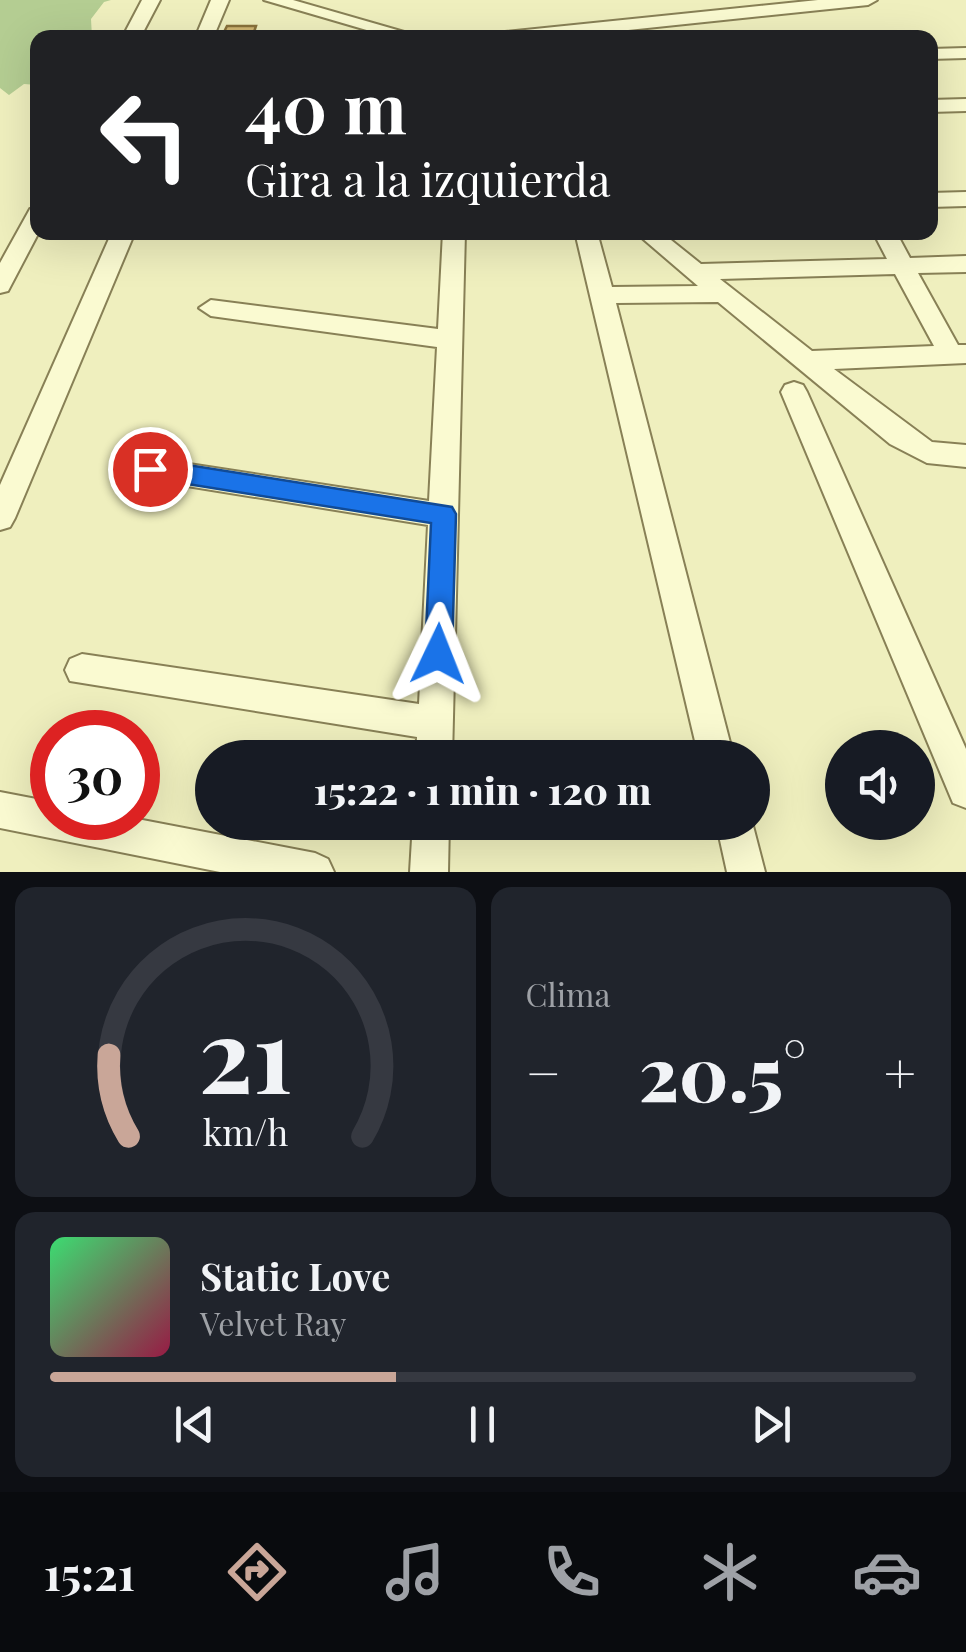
<!DOCTYPE html>
<html lang="es">
<meta charset="utf-8">
<style>
body{margin:0;font-family:"Playfair Display",serif;background:#20242c;color:#f1f3f6;height:100vh;display:flex;flex-direction:column;font-size:38px;white-space:nowrap}
*{box-sizing:border-box;margin:0}
p{font-size:32px;color:#9ea1a6}
.icon{flex:none;width:55px;height:55px;fill:none;stroke:currentColor;stroke-width:2;stroke-linecap:round;stroke-linejoin:round}
.map{position:relative;height:872px;overflow:hidden}
.side{display:flex;flex-direction:column;gap:15px;padding:15px;background:#0d0f14;flex:1}
.side>*{flex:none}
.hud{position:absolute;left:30px;top:30px;width:908px;height:210px;border-radius:20px;box-shadow:0 10px 40px #0002;background:#202124;color:#fff;overflow:hidden}
.controls{position:absolute;left:825px;top:730px;display:grid;gap:20px}
.controls a{display:grid;place-items:center;width:110px;height:110px;border-radius:50%;background:#171b24;box-shadow:0 10px 40px #0002;font-size:50px}
.speed{position:absolute;left:30px;top:710px;display:flex;gap:20px;font-size:50px;font-weight:700;text-align:center}
.speed>*{display:grid;place-content:center;width:130px;height:130px;border-radius:50%;background:#171b24;box-shadow:0 10px 40px #0002;line-height:1}
.speed .limit{border:15px solid #d22;background:#fff;color:#111}
.pin{position:absolute;display:grid;place-items:center;width:85px;height:85px;color:#fff;margin:-42px;border:5px solid #fff;border-radius:50%;box-shadow:0 2px 10px #0007}
.me{position:absolute;width:110px;margin:-55px;rotate:2deg;stroke-linejoin:round;filter:drop-shadow(0 0 8px #0008)}
.turn{display:flex;align-items:center;gap:35px;height:210px;padding:0 50px;font-size:45px}
.turn .icon{width:130px;height:130px;stroke-width:2.5}
.turn b{display:block;font-size:70px;line-height:85px}
.big{font-size:75px;font-weight:800;line-height:1.1}
.side .widget{flex:1;display:flex;flex-direction:column;justify-content:center;gap:15px;min-width:0;padding:0 35px;border-radius:20px;background:#20242c}
.side .dial{align-items:center;gap:0}
.dial svg{height:260px;overflow:visible;fill:none;stroke:#363941;stroke-width:7;stroke-linecap:round;text-anchor:middle}
.dial text{fill:#f1f3f6;stroke:none}
.song{display:flex;align-items:center;gap:30px}
.cover{width:120px;height:120px;border-radius:15px;background:linear-gradient(135deg,hsl(140 70% 55%),hsl(340 70% 35%))}
.played{height:10px;border-radius:5px;background:linear-gradient(90deg,#c9a698 40%,#363941 40%)}
.keys{display:flex;justify-content:space-around;direction:ltr}
.heat{display:flex;justify-content:space-between;align-items:center;font-size:55px;direction:ltr}
.side .tiles{flex:1;display:grid;gap:15px;grid-template-columns:1fr 1fr}
.widget:last-child{grid-column:span 2}
.trip{position:absolute;left:195px;top:740px;width:575px;height:100px;border-radius:50px;background:#171b24;box-shadow:0 10px 40px #0002;font-weight:800;line-height:100px;text-align:center}
.tab-bar{display:flex;height:160px;justify-content:space-around;align-items:center;background:#090b0e;color:#9ea1a6}
.tab-bar .icon{width:70px;height:70px}
.tab-bar .current{color:#c9a698}
.tab-bar b{font-size:45px;color:#f1f3f6}
.map>svg:first-child{display:block}
</style>
<div class="map">
<svg width="966" height="872" viewBox="0 0 966 872">
<rect width="100%" height="100%" fill="#efefbe"/>
<!-- green -->
<path fill="#b4cd92" d="M 0,0 L 111,0 L 104,2 L 91,19 L 92,37 L 38,38 L 37,85 L 24,84 L 9,95 L 0,88 Z"/>
<!-- building -->
<path fill="#cfb572" stroke="#88713b" stroke-width="2.5" d="M 227,26 L 256,26 L 252,38 L 221,38 Z"/>
<g fill="none" stroke-linecap="round" stroke-linejoin="round">
<defs>
<path id="minor" d="M 142,0 L 160,0 L 140,38 L 122,38 Z
M 211,0 L 229,0 L 213,38 L 195,38 Z
M 264,0 L 293,0 L 425,38 L 394,38 Z
M 818,0 L 877,0 L 868,5 L 552,38 L 486,38 L 495,33 Z
M 966,48 L 966,58 L 930,59 L 930,49 Z
M 966,99 L 966,111 L 930,112 L 930,100 Z
M 966,192 L 966,206 L 930,207 L 930,193 Z
M 38,207 L 39,232 L 8,291 L 0,293 L 0,263 L 30,209 Z
M 112,232 L 135,232 L 15,518 L 10,527 L 0,530 L 0,485 Z
M 443,232 L 465,232 L 452,758 L 416,758 L 417,737 L 70,681 L 65,670 L 70,659 L 82,654 L 419,704 L 428,525 L 150,480 L 140,477 L 136,469 L 140,461 L 150,458 L 429,501 L 437,347 L 211,316 L 199,308 L 211,300 L 438,329 Z
M 575,232 L 597,232 L 612,287 L 698,286 L 635,232 L 661,232 L 701,264 L 887,259 L 873,232 L 896,232 L 910,258 L 966,256 L 966,272 L 918,273 L 958,345 L 966,345 L 966,363 L 834,369 L 932,442 L 966,445 L 966,467 L 927,463 L 890,444 L 718,302 L 616,303 L 734,758 L 699,758 ZM 895,274 L 934,346 L 812,351 L 720,279 Z
M 794,382 L 803,385 L 807,392 L 966,749 L 966,808 L 953,803 L 781,392 L 785,385 Z
M 0,792 L 52,802 L 52,818 L 132,818 L 315,853 L 328,859 L 334,872 L 220,872 L 0,828 Z
M 413,822 L 449,822 L 448,872 L 410,872 Z
M 716,822 L 752,822 L 765,872 L 727,872 Z"/>
</defs>
<!-- minor casing -->
<use href="#minor" stroke="#888056" stroke-width="4"/>
<!-- minor -->
<use href="#minor" fill="#fafad1" fill-rule="evenodd"/>
</g>
<!-- route -->
<path fill="#1a73e8" stroke="#114b97" stroke-width="2.5" d="M 150,459 L 452,507 L 456,514 L 452,654 L 448,663 L 438,666 L 429,663 L 425,654 L 431,523 L 150,478 L 141,475 L 138,469 L 141,462 Z"/>
</svg>
<div class="controls">
<a><svg class="icon" aria-label="sound" viewBox="0 0 24 24"><path d="M4 9h4l5-4v14l-5-4H4zM17 9q2 3 0 6"/></svg></a>
</div>
<div class="speed"><div class="limit">30</div></div>
<div class="pin" style="left:150px;top:469px;background:#d93025"><svg class="icon" aria-label="arrive" viewBox="0 0 24 24"><path d="M6 21V4h12l-3 4 3 4H6"/></svg></div>
<svg class="me" style="left:438px;top:654px" viewBox="-20 -20 40 40"><path d="M0-17L14 15 0 8-14 15z" fill="#1a73e8" stroke="#fff" stroke-width="4"/></svg>
<div class="trip">15:22 · 1 min · 120 m</div>
<div class="hud">
<div class="turn"><svg class="icon" aria-label="left" viewBox="0 0 24 24"><path d="M17 20v-9H6M10 6l-5 5 5 5"/></svg><div><b>40 m</b>Gira a la izquierda</div></div>
</div>
</div>
<section class="side">
<div class="tiles">
<div class="widget dial"><svg viewBox="0 0 100 80">
<path d="M14 69A42 42 0 1 1 86 69"/>
<path d="M14 69A42 42 0 0 1 8 44" stroke="#c9a698"/>
<text x="50" y="56" font-size="32" font-weight="700">21</text>
<text x="50" y="72" font-size="11">km/h</text>
</svg></div>
<div class="widget"><p>Clima</p>
<div class="heat"><a>−</a><b class="big">20.5°</b><a>+</a></div>
</div>
<div class="widget">
<div class="song"><i class="cover"></i><div><b>Static Love</b><p>Velvet Ray</p></div></div>
<div class="played"></div>
<div class="keys"><svg class="icon" aria-label="previous" viewBox="0 0 24 24"><path d="M18 5L8 12l10 7zM5 5v14"/></svg><svg class="icon" aria-label="pause" viewBox="0 0 24 24"><path d="M8 5v14M16 5v14"/></svg><svg class="icon" aria-label="next" viewBox="0 0 24 24"><path d="M6 5l10 7-10 7zM19 5v14"/></svg></div>
</div>
</div>
</section>
<nav class="tab-bar">
<b>15:21</b>
<svg class="icon current" aria-label="directions" viewBox="0 0 24 24"><path d="M12 3l9 9-9 9-9-9zM9 14v-3h6M13 9l2 2-2 2"/></svg>
<svg class="icon" aria-label="music" viewBox="0 0 24 24"><path d="M9 18V5l10-2v13"/><circle cx="6" cy="18" r="3"/><circle cx="16" cy="16" r="3"/></svg>
<svg class="icon" aria-label="phone" viewBox="0 0 24 24"><path d="M5 4h4l2 5-3 2q2 4 5 5l2-3 5 2v4C11 20 4 13 5 4z"/></svg>
<svg class="icon" aria-label="climate" viewBox="0 0 24 24"><path d="M12 3v18M4 7l16 10M4 17L20 7"/></svg>
<svg class="icon" aria-label="car" viewBox="0 0 24 24"><path d="M5 17H2v-5l4-1 3-4h7l3 4 3 1v5h-3M9 17h6M6 11h13"/><circle cx="7" cy="17" r="2"/><circle cx="17" cy="17" r="2"/></svg>
</nav>
